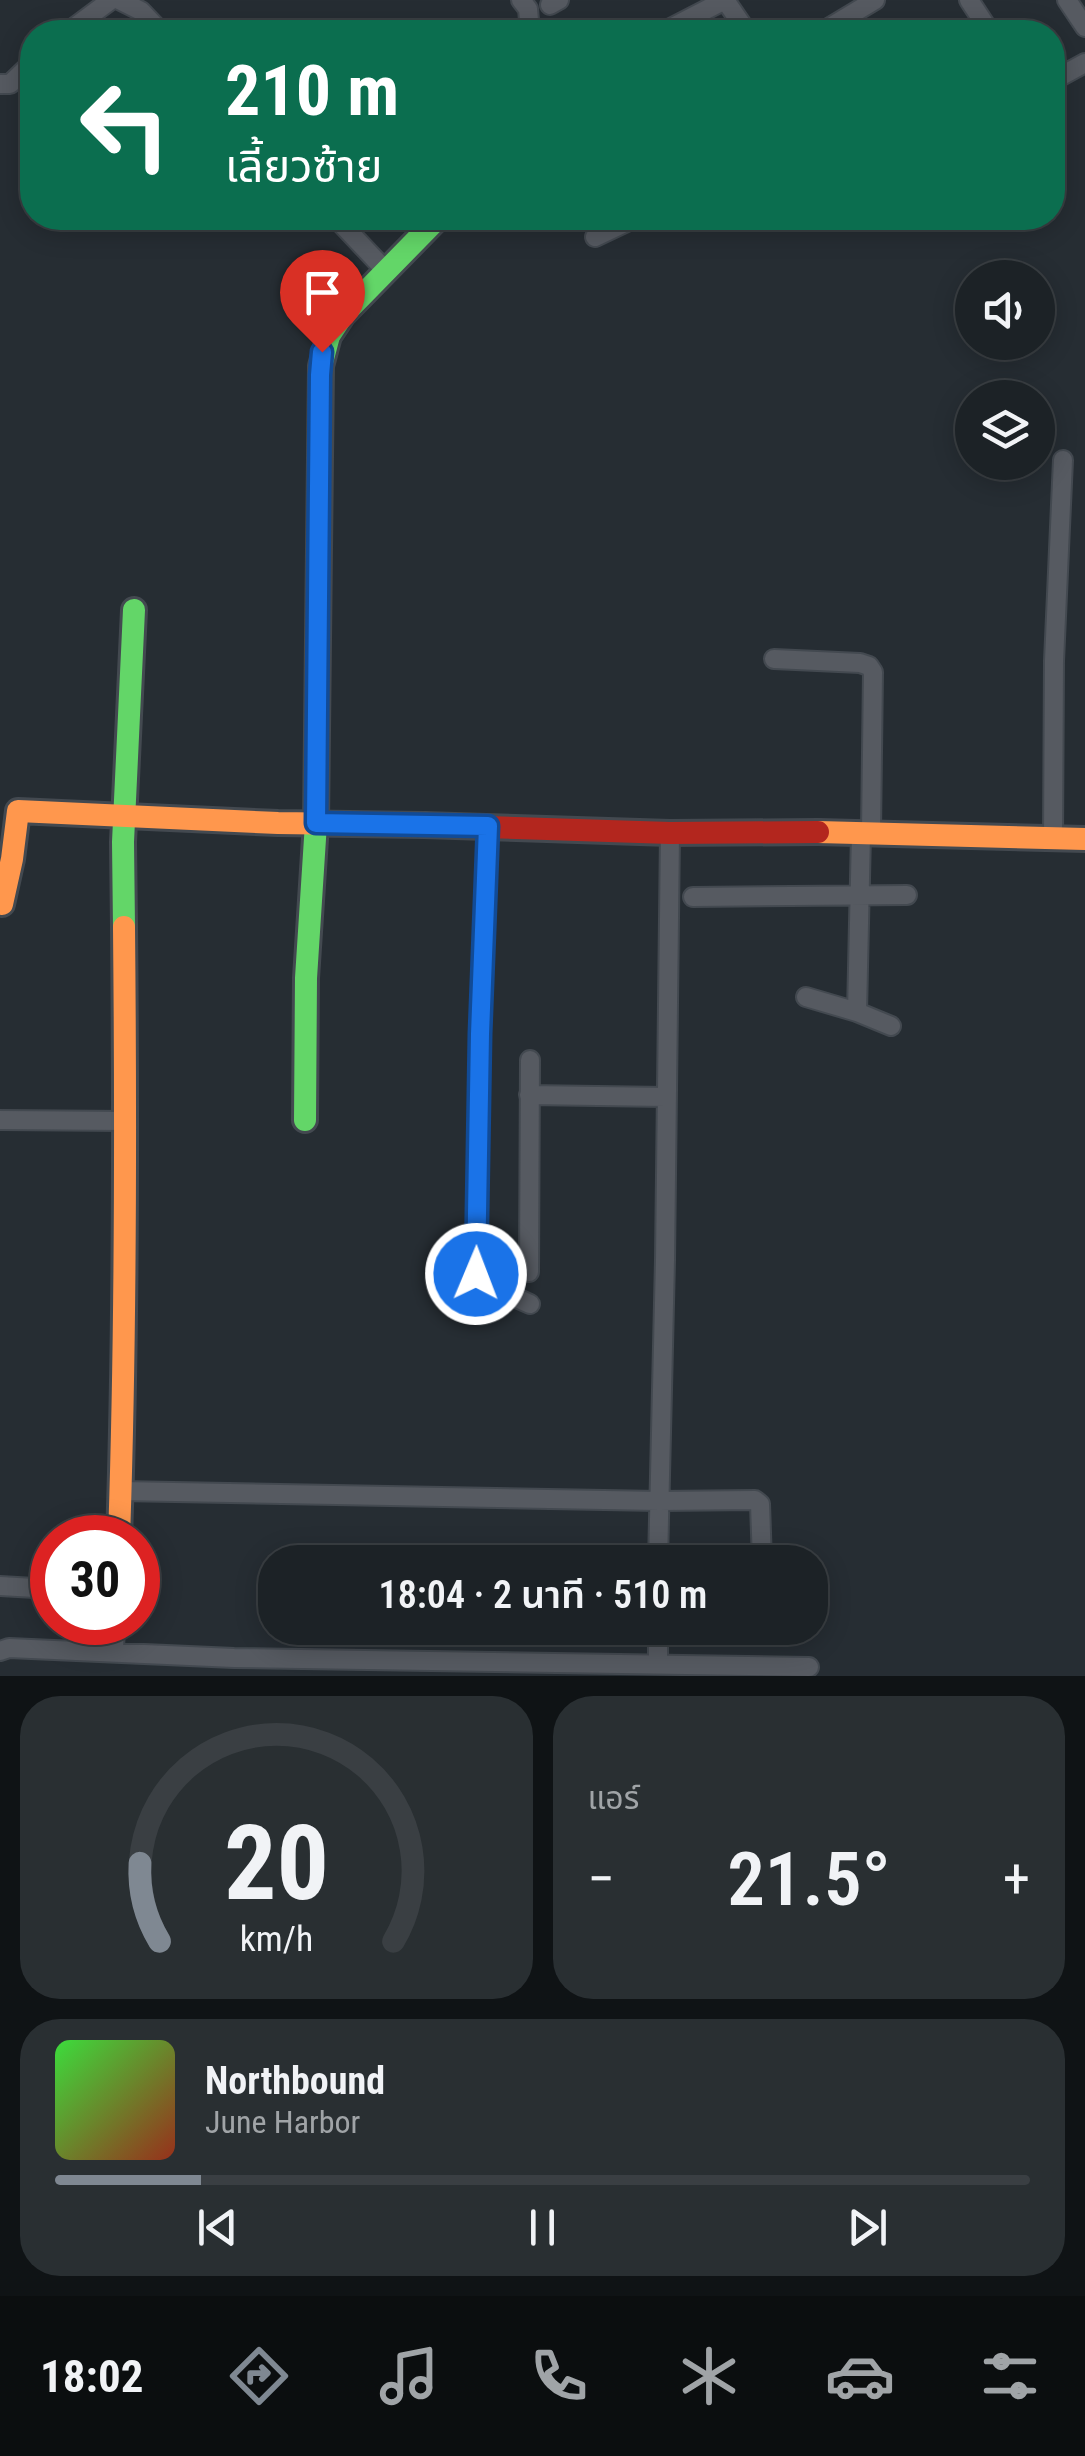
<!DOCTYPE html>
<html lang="th">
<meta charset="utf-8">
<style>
body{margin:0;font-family:"Roboto Condensed","Noto Sans Thai",sans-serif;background:#292f32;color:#f1f3f6;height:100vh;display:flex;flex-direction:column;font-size:38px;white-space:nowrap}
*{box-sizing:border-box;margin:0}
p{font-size:32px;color:#a0a4a7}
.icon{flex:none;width:55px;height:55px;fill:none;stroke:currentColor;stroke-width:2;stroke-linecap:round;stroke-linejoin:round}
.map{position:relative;height:1676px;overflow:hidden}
.side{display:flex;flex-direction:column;gap:20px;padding:20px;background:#0f1315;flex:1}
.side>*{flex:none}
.top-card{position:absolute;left:20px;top:20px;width:1045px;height:210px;border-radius:40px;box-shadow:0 5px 25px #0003,0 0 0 2px #3a3f43;background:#0b6e4f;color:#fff;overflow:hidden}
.fabs{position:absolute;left:955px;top:260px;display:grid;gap:20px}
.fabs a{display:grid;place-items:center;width:100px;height:100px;border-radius:50%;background:#1c2226;box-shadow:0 5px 25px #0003,0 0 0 2px #3a3f43;font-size:50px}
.speed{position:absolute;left:30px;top:1515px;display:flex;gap:20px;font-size:50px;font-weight:700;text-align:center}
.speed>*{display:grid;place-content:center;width:130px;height:130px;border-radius:50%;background:#1c2226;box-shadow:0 5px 25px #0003,0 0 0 2px #3a3f43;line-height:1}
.speed .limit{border:15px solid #d22;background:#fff;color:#111}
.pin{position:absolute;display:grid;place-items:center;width:85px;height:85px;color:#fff;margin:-102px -42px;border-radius:50% 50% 50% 0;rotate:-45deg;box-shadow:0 0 10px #0007}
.pin .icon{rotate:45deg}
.me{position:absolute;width:110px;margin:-55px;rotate:1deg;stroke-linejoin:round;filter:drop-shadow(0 0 8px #0008)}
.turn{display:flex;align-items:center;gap:35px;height:210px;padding:0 40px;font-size:45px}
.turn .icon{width:130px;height:130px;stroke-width:2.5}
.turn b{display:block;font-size:70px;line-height:85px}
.big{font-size:75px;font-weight:600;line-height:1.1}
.side .card{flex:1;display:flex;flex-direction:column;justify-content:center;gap:15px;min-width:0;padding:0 35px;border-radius:40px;background:#292f32}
.side .dial{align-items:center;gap:0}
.dial svg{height:260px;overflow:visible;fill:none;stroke:#3a3f43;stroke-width:7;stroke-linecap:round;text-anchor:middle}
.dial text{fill:#f1f3f6;stroke:none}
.song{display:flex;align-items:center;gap:30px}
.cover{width:120px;height:120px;border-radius:15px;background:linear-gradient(135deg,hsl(120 70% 55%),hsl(10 70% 35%))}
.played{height:10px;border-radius:5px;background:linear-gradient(90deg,#7f8892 15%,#3a3f43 15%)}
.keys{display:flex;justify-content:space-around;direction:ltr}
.heat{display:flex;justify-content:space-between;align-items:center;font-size:55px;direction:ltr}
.side .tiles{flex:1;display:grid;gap:20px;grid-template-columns:1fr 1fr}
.card:last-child{grid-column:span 2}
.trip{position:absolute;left:258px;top:1545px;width:570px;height:100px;border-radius:40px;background:#1c2226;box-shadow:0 5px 25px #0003,0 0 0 2px #3a3f43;font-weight:600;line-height:100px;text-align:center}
.tabs{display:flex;height:160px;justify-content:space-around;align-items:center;background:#0b0e0f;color:#a0a4a7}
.tabs .icon{width:70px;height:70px}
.tabs .active{color:#7f8892}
.tabs b{font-size:45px;color:#f1f3f6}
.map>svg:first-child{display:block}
</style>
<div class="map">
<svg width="1085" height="1676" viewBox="0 0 1085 1676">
<rect width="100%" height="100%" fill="#262d33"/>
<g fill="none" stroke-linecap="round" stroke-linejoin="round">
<defs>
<path id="street" d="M 119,0 L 141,11 L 161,32
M 521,0 L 528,9 L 530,32
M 725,0 L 747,32
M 969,0 L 990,32
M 1067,0 L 1085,27
M 550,5 L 559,0
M 68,32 L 111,0
M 663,32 L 725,0
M 822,32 L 875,0
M 1052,81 L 1085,63
M 0,84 L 10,84 L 32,63
M 336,218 L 386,271
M 595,237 L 635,218
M 774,659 L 860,663 L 869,666 L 873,672 L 871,832
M 488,826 L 480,1035 L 476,1274 L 479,1281 L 530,1304
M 1053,839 L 1054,661 L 1063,460
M 693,897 L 907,895
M 806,997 L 857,1012 L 891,1026
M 857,1012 L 861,834
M 529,1095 L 666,1097
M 0,1120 L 126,1121
M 529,1272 L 530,1060
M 120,1491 L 659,1501 L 755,1500 L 760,1504 L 762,1562
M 658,1562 L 665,1260 L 670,833
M 0,1586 L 52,1589
M 0,1651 L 9,1648 L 234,1658 L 809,1667
M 114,1651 L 115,1622
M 658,1663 L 658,1628"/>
<path id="fast" d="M 124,927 L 123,842 L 134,610
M 305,1120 L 306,978 L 316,823 L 321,366 L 329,336 L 343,315 L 438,218"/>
<path id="slow" d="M 818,832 L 1085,839
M 2,904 L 12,859 L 18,811 L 278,823 L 424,825
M 119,1538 C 126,1334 126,1131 124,927"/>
<path id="jam" d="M 424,825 L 670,833 L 818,832"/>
</defs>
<!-- street casing -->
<use href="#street" stroke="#434950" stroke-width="22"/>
<!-- fast casing -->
<use href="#fast" stroke="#434950" stroke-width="28"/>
<!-- slow casing -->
<use href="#slow" stroke="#434950" stroke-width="28"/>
<!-- jam casing -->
<use href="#jam" stroke="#434950" stroke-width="28"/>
<!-- street -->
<use href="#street" stroke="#565a61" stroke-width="18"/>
<!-- fast -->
<use href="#fast" stroke="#63d668" stroke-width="22"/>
<!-- slow -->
<use href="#slow" stroke="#ff974d" stroke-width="22"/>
<!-- jam -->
<use href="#jam" stroke="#b3261e" stroke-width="22"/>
</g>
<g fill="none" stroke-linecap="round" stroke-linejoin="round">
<defs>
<path id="route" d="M 322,352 L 320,375 L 316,823 L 488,826 L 480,1034 L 476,1274"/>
</defs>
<!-- route casing -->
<use href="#route" stroke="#114b97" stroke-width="25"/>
<!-- route -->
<use href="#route" stroke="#1a73e8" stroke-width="18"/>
</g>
</svg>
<div class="fabs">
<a><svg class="icon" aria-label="sound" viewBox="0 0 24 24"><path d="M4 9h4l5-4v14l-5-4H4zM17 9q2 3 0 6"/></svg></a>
<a><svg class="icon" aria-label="layers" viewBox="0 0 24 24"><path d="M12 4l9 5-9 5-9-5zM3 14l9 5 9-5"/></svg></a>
</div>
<div class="speed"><div class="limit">30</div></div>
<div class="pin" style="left:322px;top:352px;background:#d93025"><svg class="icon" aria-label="arrive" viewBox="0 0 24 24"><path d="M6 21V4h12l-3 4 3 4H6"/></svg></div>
<svg class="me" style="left:476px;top:1274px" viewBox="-20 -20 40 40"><circle r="17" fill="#1a73e8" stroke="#fff" stroke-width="3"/><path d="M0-11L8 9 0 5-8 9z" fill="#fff"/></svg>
<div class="trip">18:04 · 2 นาที · 510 m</div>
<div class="top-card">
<div class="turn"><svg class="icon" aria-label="left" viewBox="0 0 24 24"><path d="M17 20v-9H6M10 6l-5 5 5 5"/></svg><div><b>210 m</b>เลี้ยวซ้าย</div></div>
</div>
</div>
<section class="side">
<div class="tiles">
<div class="card dial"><svg viewBox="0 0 100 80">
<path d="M14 69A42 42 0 1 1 86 69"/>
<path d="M14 69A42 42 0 0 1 8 45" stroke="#7f8892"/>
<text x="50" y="56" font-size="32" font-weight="700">20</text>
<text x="50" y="72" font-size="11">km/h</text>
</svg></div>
<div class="card"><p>แอร์</p>
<div class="heat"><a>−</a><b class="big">21.5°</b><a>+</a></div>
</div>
<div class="card">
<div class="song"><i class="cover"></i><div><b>Northbound</b><p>June Harbor</p></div></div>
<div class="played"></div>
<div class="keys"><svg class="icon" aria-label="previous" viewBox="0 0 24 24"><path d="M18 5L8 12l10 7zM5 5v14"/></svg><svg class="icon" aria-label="pause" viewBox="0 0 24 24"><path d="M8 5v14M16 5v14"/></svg><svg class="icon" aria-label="next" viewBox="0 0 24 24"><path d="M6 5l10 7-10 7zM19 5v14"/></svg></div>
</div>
</div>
</section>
<nav class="tabs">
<b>18:02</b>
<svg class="icon active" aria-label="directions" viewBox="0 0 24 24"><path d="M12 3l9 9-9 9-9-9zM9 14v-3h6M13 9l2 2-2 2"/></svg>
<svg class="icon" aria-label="music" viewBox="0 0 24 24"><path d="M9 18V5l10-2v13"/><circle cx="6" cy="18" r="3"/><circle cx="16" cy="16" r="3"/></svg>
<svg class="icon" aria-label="phone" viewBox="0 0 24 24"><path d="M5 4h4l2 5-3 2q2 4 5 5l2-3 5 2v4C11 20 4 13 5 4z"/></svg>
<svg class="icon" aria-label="climate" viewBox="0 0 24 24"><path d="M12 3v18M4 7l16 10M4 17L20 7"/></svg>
<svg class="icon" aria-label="car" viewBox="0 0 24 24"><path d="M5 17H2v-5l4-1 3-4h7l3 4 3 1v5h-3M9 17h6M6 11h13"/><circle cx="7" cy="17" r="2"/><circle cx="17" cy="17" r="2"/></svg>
<svg class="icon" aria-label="filters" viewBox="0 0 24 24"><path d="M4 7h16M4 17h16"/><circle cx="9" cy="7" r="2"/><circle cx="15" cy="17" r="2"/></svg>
</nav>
